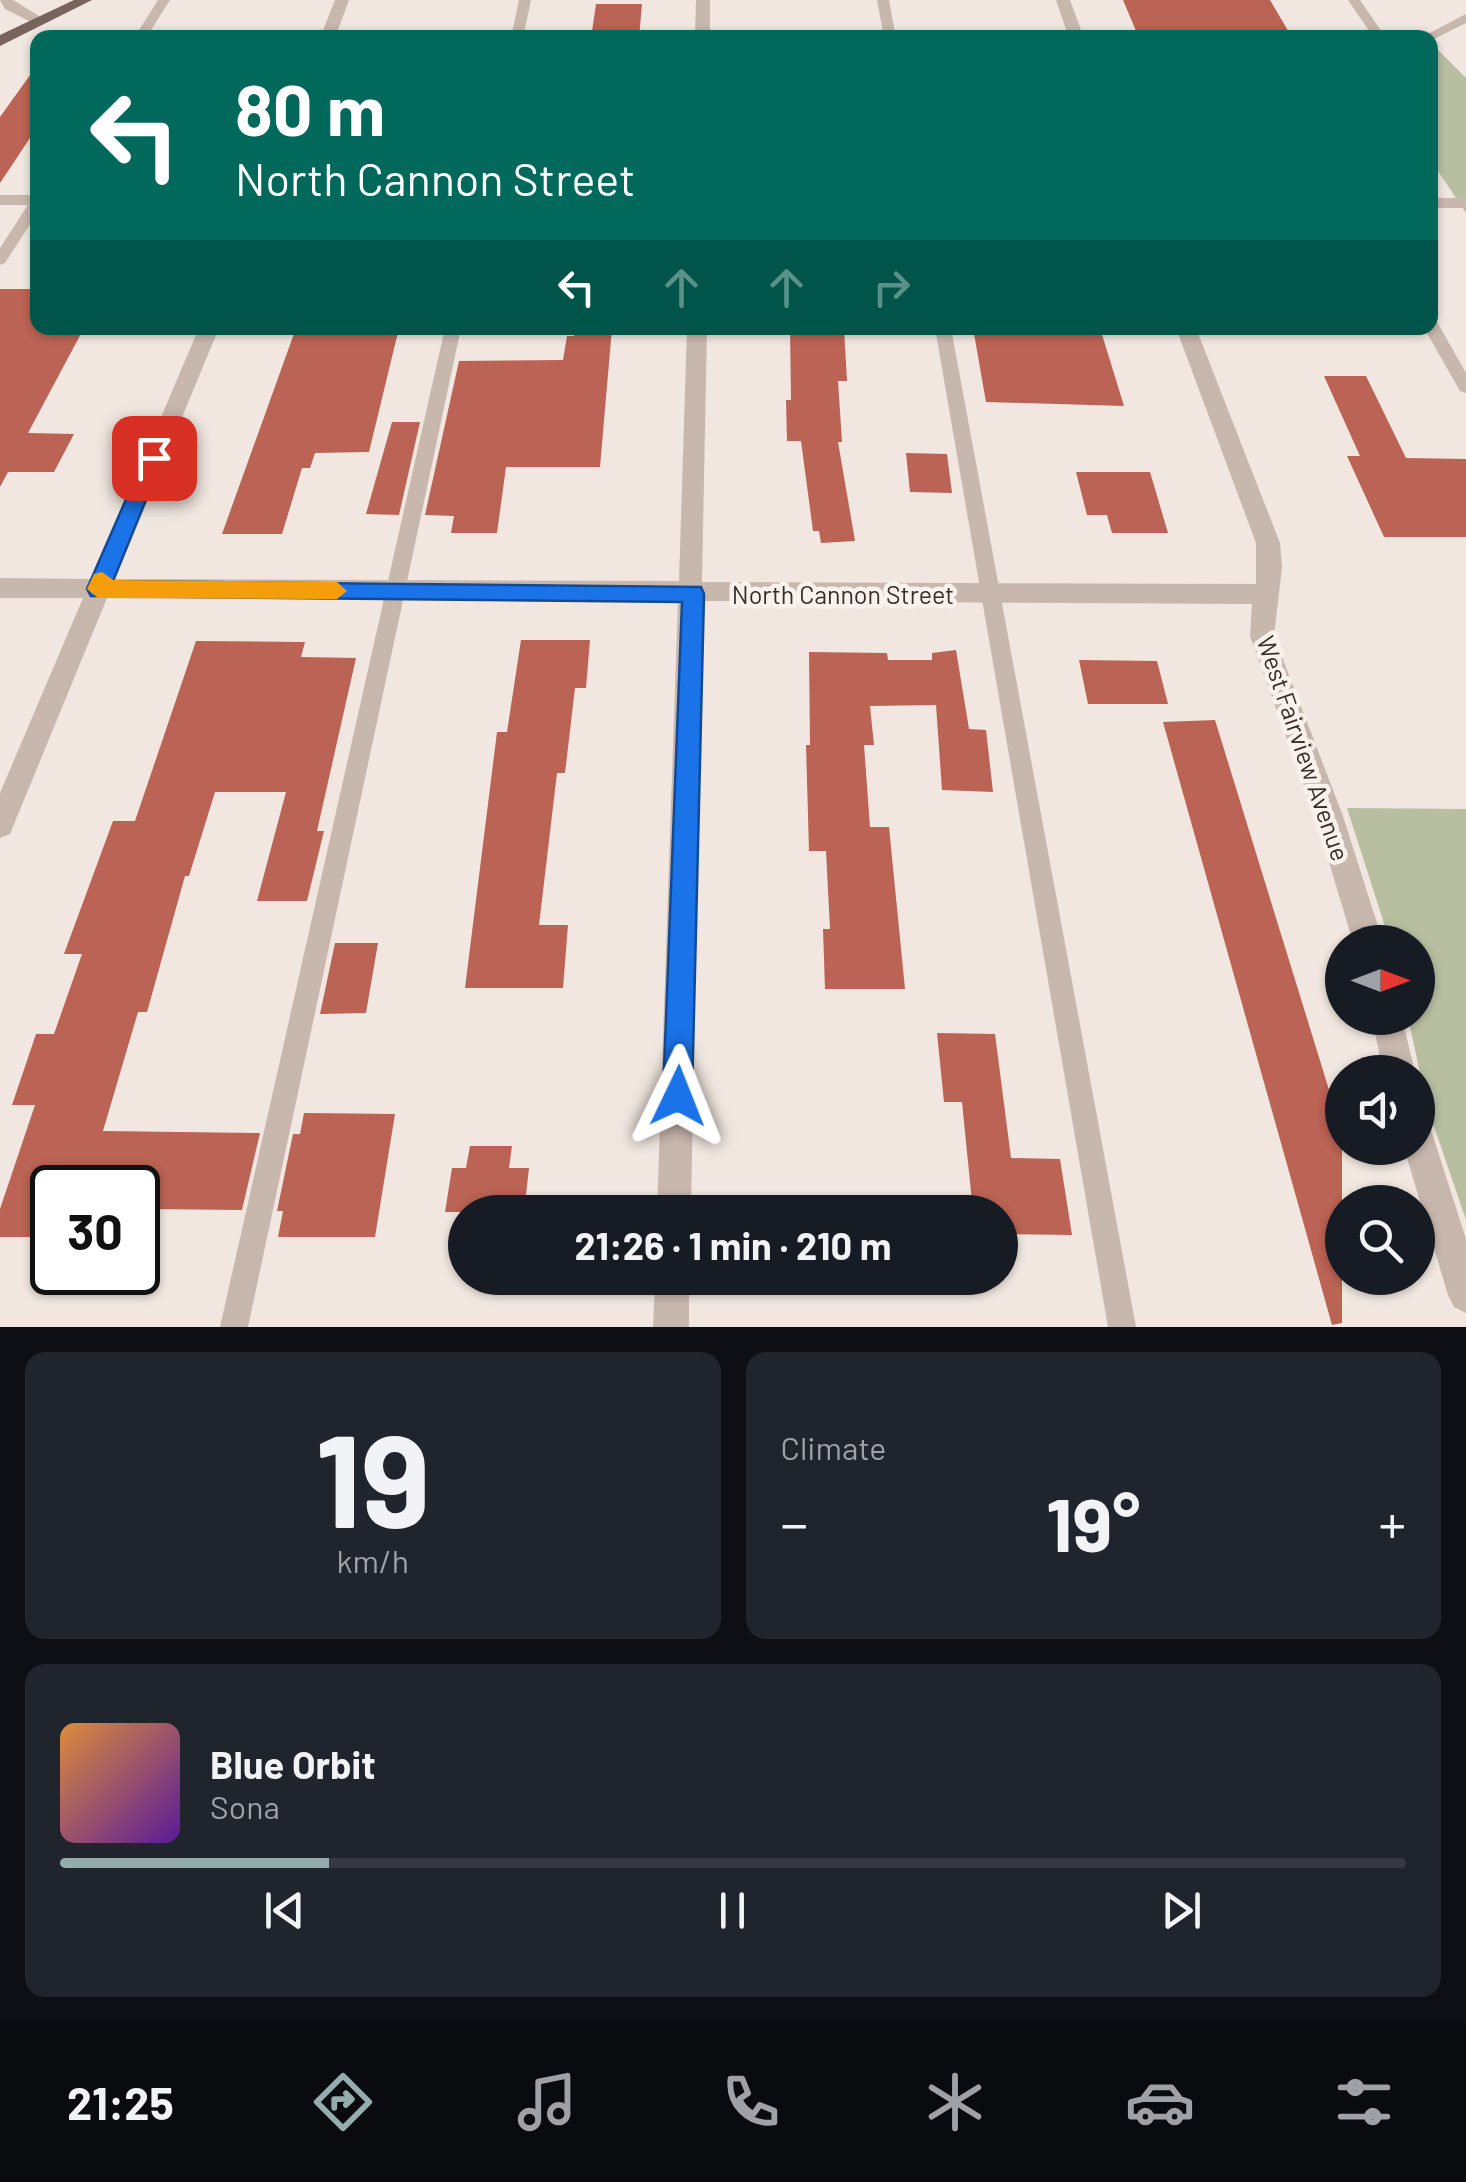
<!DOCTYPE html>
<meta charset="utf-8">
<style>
body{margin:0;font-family:Barlow,sans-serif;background:#20242c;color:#f1f3f6;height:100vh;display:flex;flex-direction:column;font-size:38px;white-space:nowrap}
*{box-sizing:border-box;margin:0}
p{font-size:32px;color:#9ea1a6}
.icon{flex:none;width:55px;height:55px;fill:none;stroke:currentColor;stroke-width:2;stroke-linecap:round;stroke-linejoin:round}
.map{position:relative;height:1327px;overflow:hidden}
.details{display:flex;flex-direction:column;gap:25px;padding:25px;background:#0d0f14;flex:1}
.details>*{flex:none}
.hud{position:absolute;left:30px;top:30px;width:1408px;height:305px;border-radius:20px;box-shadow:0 2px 8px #0004;background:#00695c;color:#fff;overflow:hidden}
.needle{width:65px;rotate:90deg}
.controls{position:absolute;left:1325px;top:925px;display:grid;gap:20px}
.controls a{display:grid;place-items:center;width:110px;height:110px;border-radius:50%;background:#171b24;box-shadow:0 2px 8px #0004;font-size:50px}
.speed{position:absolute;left:30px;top:1165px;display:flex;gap:20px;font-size:50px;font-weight:700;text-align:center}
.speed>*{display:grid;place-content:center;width:130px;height:130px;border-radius:50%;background:#171b24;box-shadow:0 2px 8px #0004;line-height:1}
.speed .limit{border:5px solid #111;border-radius:15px;background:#fff;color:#111}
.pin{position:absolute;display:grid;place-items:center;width:85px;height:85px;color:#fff;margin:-42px;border-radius:20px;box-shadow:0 5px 15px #0006}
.me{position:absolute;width:110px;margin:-55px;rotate:2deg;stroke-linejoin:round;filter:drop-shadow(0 0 8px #0008)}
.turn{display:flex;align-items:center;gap:35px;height:210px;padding:0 40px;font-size:45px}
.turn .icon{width:130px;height:130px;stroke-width:2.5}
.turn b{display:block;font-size:70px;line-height:85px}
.lanes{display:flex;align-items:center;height:95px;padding:0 40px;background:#0003;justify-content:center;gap:50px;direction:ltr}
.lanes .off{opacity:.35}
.big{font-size:75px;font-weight:700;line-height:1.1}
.details .tile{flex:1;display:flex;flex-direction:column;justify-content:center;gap:15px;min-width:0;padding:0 35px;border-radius:20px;background:#20242c}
.details .dial{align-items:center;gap:0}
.dial b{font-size:130px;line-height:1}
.song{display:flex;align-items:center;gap:30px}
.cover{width:120px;height:120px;border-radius:15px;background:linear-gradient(135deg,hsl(30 70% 55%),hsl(270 70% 35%))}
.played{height:10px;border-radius:5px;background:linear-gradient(90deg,#95acad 20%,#363941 20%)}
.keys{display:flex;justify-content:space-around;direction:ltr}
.heat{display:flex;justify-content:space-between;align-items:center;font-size:55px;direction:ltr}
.details .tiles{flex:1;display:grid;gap:25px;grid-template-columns:1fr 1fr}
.tile:last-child{grid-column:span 2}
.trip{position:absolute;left:448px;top:1195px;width:570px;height:100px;border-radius:50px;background:#171b24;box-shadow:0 2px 8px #0004;font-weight:700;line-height:100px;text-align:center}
.dock{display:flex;height:160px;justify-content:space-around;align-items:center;background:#090b0e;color:#9ea1a6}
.dock .icon{width:70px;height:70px}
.dock .active{color:#95acad}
.dock b{font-size:45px;color:#f1f3f6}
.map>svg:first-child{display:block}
</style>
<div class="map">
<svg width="1466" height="1327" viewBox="0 0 1466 1327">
<rect width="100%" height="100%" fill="#f1e7e0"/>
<!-- green -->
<path fill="#b8bfa1" d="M 1437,49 L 1466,78 L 1466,213 L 1430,159 L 1430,50 Z
M 1347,808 L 1466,809 L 1466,1220 L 1428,1109 L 1408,1018 L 1418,1018 L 1418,942 L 1390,942 Z"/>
<!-- building -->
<path fill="#bb6354" d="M 1123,0 L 1270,0 L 1290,34 L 1284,34 L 1286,37 L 1139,38 Z
M 596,4 L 642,4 L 639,38 L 591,38 Z
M 38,64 L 38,126 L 0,183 L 0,117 Z
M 0,289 L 38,289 L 38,328 L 84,328 L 28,433 L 74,434 L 54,472 L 8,472 L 0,487 Z
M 296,328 L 399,328 L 369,452 L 315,453 L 310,468 L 302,468 L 282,534 L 222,534 Z
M 575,328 L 612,328 L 600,467 L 506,467 L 497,533 L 451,533 L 454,516 L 425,515 L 459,361 L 563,360 L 567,336 L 574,336 Z
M 790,328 L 844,328 L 847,381 L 838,381 L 842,442 L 838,442 L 855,541 L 821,543 L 819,531 L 813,531 L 801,441 L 787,441 L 786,400 L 791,400 Z
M 973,328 L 1100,328 L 1124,406 L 986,402 Z
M 1324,376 L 1366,376 L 1406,458 L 1466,459 L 1466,537 L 1384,537 L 1347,456 L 1360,456 Z
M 392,422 L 420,422 L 399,515 L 366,514 Z
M 906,453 L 947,454 L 952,493 L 910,492 Z
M 1076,472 L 1150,472 L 1168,533 L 1112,533 L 1107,515 L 1087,515 Z
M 521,640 L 590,640 L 586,688 L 575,688 L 565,773 L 557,773 L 539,925 L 568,925 L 563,988 L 465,988 L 497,732 L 507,732 Z
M 196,641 L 305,642 L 301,657 L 356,658 L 317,831 L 324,831 L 307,901 L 257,901 L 286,792 L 215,792 L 189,876 L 185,876 L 147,1012 L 138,1012 L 103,1131 L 260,1133 L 242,1210 L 142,1209 L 148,1188 L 52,1188 L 52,1237 L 0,1237 L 0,1209 L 35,1105 L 12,1105 L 36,1034 L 54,1034 L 82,954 L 64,954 L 113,821 L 135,821 Z
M 956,650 L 969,729 L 986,730 L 993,792 L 942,790 L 936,705 L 870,706 L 874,745 L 864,745 L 870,827 L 889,827 L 905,989 L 825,989 L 823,929 L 830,929 L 826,851 L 809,851 L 806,745 L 810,745 L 809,652 L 887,653 L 888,660 L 932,660 L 932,653 Z
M 1079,660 L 1157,661 L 1168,704 L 1088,704 Z
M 1215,720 L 1342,1132 L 1342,1323 L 1332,1325 L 1163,722 Z
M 335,943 L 378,943 L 366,1013 L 320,1014 Z
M 937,1033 L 995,1034 L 1011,1158 L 1060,1159 L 1072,1235 L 1000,1234 L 1000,1212 L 973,1212 L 962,1102 L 944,1102 Z
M 304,1113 L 395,1114 L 375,1237 L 278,1237 L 283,1211 L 277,1211 L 293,1134 L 300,1134 Z
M 470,1146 L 512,1146 L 509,1168 L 529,1168 L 524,1212 L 445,1212 L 452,1168 L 466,1168 Z"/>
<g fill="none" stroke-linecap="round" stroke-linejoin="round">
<!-- lane -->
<path fill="#c8b7ad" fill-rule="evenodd" d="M 158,0 L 170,0 L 146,38 L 134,38 Z
M 519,0 L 531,0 L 523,38 L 511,38 Z
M 877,0 L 889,0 L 896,38 L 884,38 Z
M 1348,0 L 1360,0 L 1386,38 L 1374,38 Z
M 1466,14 L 1466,23 L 1430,41 L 1430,38 L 1420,38 Z
M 38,196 L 38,212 L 5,263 L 0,265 L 0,248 L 33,197 Z
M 1430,319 L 1436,320 L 1466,373 L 1466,393 L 1460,391 L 1424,328 L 1430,328 Z
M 445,328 L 461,328 L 248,1327 L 220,1327 Z
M 935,328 L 951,328 L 1136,1327 L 1108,1327 Z"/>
<!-- street -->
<path fill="#c8b7ad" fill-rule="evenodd" d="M 0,0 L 13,0 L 47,21 L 35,24 L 5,9 Z
M 335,0 L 349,0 L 335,38 L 320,38 Z
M 696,0 L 710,0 L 710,38 L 695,38 Z
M 1056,0 L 1070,0 L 1084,38 L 1069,38 Z
M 0,195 L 38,195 L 38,205 L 0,205 Z
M 1430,198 L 1466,198 L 1466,208 L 1430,208 Z
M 199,328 L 219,328 L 115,579 L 679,581 L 687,328 L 707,328 L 702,582 L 1256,584 L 1256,543 L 1176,328 L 1196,328 L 1280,543 L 1282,567 L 1274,636 L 1343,816 L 1383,942 L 1353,942 L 1315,816 L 1250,636 L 1252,604 L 702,601 L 691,1212 L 657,1212 L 678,601 L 107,598 L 10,834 L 0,838 L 0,793 L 83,598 L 0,598 L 0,578 L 92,579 Z
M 1372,1018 L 1402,1018 L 1415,1072 L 1383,1072 Z
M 1418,1123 L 1430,1127 L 1434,1139 L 1466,1239 L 1466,1313 L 1454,1307 L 1448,1295 L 1404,1148 L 1418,1148 Z
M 655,1278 L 689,1278 L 689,1327 L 653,1327 Z"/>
<!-- primary -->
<path fill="#78645d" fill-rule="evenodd" d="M 74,0 L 92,0 L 0,46 L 0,35 Z"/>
</g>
<!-- route -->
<path fill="#1a73e8" stroke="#114b97" stroke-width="2.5" d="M 154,451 L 163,458 L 113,581 L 701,587 L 704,594 L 692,1096 L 688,1107 L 678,1111 L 667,1107 L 663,1096 L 682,602 L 91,596 L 87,589 L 144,458 Z"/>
<!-- slow -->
<path fill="#f59e0b" d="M 102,572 L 113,580 L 337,582 L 347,591 L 337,599 L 98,598 L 87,589 L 94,574 Z"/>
<g text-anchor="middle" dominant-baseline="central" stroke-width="9" stroke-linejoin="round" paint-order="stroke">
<!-- street labels -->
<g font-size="25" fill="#372e2b" stroke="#f9f2ec">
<text x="843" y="594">North Cannon Street</text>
<text transform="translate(1304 748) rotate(71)">West Fairview Avenue</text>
</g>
</g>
</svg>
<div class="controls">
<a><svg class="needle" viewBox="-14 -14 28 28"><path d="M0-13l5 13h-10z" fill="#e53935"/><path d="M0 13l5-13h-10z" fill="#9ea1a6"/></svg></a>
<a><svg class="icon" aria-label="sound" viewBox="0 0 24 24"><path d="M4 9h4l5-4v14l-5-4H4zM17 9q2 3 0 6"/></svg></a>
<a><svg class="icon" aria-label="search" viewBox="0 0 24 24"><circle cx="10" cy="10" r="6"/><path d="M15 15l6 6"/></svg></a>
</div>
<div class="speed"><div class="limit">30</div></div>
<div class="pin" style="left:154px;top:458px;background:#d93025"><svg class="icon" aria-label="arrive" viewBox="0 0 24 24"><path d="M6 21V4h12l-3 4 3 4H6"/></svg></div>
<svg class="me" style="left:678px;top:1096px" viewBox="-20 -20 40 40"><path d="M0-17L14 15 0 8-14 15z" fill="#1a73e8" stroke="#fff" stroke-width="4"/></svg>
<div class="trip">21:26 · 1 min · 210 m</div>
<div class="hud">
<div class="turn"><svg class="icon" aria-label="left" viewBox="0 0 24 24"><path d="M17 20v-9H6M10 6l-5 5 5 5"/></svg><div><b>80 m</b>North Cannon Street</div></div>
<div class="lanes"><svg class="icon" aria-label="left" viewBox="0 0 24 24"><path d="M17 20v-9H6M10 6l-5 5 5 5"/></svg><svg class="icon off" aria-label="ahead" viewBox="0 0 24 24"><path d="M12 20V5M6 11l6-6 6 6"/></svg><svg class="icon off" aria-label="ahead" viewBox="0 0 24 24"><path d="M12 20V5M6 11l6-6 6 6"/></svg><svg class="icon off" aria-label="right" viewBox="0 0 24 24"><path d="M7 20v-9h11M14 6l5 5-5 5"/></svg></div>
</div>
</div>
<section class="details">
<div class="tiles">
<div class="tile dial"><b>19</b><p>km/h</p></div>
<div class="tile"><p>Climate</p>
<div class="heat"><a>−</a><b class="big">19°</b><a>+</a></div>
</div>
<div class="tile">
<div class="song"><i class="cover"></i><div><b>Blue Orbit</b><p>Sona</p></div></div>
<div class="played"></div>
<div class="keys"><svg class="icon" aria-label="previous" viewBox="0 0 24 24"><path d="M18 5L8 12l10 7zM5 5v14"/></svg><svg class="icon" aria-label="pause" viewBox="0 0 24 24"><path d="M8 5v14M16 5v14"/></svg><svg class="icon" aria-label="next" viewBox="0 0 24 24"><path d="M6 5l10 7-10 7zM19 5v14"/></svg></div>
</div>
</div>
</section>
<nav class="dock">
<b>21:25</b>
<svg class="icon active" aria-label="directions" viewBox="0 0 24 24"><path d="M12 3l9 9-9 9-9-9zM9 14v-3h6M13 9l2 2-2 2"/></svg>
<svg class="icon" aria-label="music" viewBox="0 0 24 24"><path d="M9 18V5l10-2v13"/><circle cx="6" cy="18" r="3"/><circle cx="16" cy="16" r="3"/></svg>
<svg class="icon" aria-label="phone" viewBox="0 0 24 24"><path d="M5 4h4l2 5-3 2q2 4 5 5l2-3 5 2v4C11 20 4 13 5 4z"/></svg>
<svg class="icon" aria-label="climate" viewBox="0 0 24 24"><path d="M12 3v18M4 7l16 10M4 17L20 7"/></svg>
<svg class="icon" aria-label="car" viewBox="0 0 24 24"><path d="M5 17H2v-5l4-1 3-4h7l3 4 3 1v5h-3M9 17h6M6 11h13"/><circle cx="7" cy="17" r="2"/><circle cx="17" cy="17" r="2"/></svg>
<svg class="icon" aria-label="filters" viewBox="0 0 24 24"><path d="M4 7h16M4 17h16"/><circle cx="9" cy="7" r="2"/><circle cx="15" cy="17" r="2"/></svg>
</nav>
